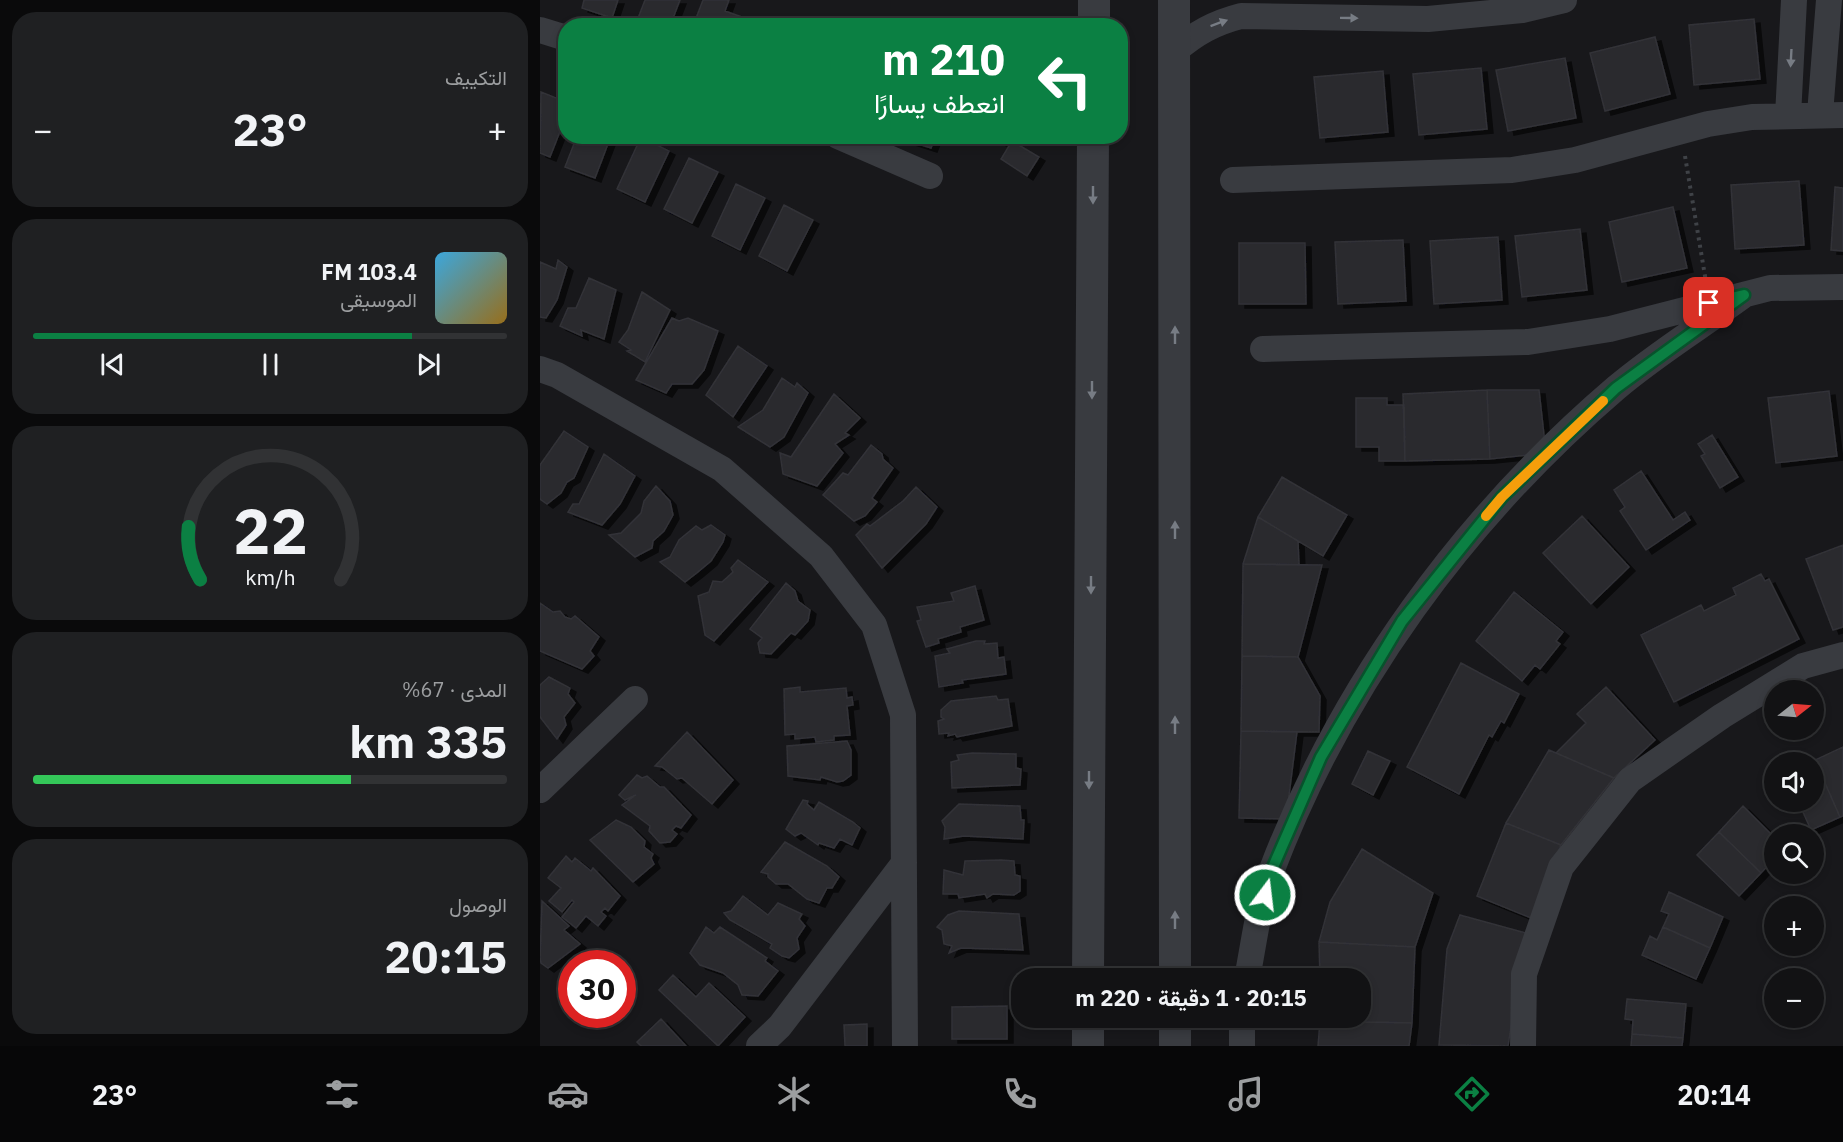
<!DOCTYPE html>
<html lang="ar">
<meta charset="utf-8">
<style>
body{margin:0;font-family:"IBM Plex Sans",Vazirmatn,sans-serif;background:#1f2022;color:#f1f3f6;direction:rtl;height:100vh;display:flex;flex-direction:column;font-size:22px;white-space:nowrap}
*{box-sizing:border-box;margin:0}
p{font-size:20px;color:#9c9ea0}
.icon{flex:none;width:33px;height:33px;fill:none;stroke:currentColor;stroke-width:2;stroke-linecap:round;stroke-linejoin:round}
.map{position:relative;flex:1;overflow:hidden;direction:ltr}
.panel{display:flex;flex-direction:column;gap:12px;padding:12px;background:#0a0a0b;width:540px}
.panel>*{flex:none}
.banner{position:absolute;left:18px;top:18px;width:570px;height:126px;border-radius:24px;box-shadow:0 3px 9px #0003,0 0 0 2px #313234;direction:rtl;background:#0b8043;color:#fff;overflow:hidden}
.needle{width:39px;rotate:73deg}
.fabs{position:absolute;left:1224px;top:680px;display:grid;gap:12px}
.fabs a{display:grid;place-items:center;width:60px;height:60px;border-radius:50%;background:#121214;box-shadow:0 3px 9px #0003,0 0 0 2px #313234;font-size:30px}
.speed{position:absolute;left:18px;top:950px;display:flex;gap:12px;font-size:30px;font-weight:700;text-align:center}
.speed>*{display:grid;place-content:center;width:78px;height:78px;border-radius:50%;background:#121214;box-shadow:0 3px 9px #0003,0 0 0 2px #313234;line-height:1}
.speed .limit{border:9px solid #d22;background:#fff;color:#111}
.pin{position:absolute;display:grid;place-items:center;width:51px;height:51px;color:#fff;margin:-26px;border-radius:12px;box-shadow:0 3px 9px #0006}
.me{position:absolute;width:66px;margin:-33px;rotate:15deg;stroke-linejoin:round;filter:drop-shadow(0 0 4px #0008)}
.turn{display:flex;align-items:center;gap:21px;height:126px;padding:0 24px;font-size:27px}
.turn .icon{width:78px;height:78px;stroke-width:2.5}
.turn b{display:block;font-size:42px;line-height:51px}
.big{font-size:45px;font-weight:700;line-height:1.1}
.panel .widget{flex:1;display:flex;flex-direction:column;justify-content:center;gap:9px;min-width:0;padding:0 21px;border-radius:24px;background:#1f2022}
.panel .dial{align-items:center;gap:0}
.dial svg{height:156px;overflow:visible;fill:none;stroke:#313234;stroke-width:7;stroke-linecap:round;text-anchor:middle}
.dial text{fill:#f1f3f6;stroke:none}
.song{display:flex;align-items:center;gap:18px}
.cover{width:72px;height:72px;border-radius:9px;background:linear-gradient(135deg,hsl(200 70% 55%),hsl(40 70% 35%))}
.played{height:6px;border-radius:3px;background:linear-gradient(90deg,#0b8043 80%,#313234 80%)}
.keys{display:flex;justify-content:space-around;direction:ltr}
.heat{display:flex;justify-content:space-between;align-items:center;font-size:33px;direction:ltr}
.charge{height:9px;border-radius:4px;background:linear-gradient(90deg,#34c759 67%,#313234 0)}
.trip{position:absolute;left:471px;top:968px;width:360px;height:60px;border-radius:24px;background:#121214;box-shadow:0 3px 9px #0003,0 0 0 2px #313234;font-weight:700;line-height:60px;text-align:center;direction:rtl}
.dock{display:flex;height:96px;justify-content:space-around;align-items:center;background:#070708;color:#9c9ea0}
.dock .icon{width:42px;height:42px}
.dock .on{color:#0b8043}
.dock b{font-size:27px;color:#f1f3f6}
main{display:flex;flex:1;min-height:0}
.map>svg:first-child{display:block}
</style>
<main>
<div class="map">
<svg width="1303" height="1046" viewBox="0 0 1303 1046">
<defs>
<filter id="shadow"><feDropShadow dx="6" dy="4" stdDeviation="0" flood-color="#0009"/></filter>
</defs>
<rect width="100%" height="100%" fill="#18181b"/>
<!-- building -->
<path fill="#2b2b2f" stroke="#323237" stroke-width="1.5" filter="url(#shadow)" d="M 44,0 L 78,0 L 72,18 L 42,8 Z
M 105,0 L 140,0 L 130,26 L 95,26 Z
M 163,0 L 189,0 L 185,11 L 202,17 L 199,26 L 153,26 Z
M 1214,19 L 1220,79 L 1154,85 L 1149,25 Z
M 1115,37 L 1130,94 L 1065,111 L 1050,53 Z
M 1025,58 L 1036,118 L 968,131 L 956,70 Z
M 941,68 L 947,129 L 879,135 L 873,74 Z
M 843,71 L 848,132 L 780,138 L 774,77 Z
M 1,92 L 26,102 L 26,116 L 10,157 L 0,153 Z
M 37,136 L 71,136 L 55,178 L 25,167 Z
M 367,136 L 403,136 L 402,140 L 395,138 L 391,148 L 366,140 Z
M 446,136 L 471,136 L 468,145 Z
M 101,137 L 129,151 L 105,202 L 77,189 Z
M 472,141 L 499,157 L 487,176 L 461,159 Z
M 149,158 L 178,172 L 152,223 L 124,209 Z
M 1259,181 L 1264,245 L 1195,249 L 1191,185 Z
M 196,184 L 225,198 L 200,250 L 172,236 Z
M 1295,187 L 1303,188 L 1303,251 L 1291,250 Z
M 244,205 L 273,220 L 247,271 L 219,256 Z
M 1133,207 L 1147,268 L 1082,282 L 1069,222 Z
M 1040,229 L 1047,290 L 982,297 L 975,236 Z
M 958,237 L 962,300 L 894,304 L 890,241 Z
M 863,240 L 866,301 L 798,304 L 795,242 Z
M 699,243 L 765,243 L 766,304 L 699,304 Z
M 18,260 L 27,267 L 17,300 L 6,318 L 0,317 L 0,262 L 16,269 Z
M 49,278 L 76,290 L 64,339 L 41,330 L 42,336 L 20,326 L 28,308 L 36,308 Z
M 102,292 L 130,310 L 105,362 L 87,351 L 91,350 L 79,342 L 88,330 Z
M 132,318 L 139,321 L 148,318 L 178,331 L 164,370 L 152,384 L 132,384 L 126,393 L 96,380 Z
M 198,346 L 227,366 L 193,417 L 166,395 Z
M 242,378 L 255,387 L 257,383 L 268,393 L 244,437 L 230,447 L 198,427 L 223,410 Z
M 947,390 L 999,390 L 1006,453 L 950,459 Z
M 947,390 L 950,459 L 865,461 L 863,394 Z
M 1289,391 L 1297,456 L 1236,463 L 1228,398 Z
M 294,394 L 320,418 L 305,433 L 309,435 L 295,444 L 303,453 L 277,486 L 243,474 L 240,453 L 251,457 Z
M 816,398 L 847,398 L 847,405 L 864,405 L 865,461 L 839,461 L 839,447 L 816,447 Z
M 24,431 L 48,447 L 34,478 L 27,482 L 21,493 L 7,504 L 0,499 L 0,465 Z
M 1172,435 L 1198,477 L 1180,488 L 1161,456 L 1165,454 L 1158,444 Z
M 331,445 L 342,454 L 343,459 L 353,468 L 332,498 L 337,502 L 325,516 L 314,521 L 283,495 L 303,473 L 308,475 Z
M 64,454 L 95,476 L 80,504 L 62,525 L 28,512 L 33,504 L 39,504 Z
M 1101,471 L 1133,520 L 1145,512 L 1150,520 L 1106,550 L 1080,511 L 1085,507 L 1074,490 Z
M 742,477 L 807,515 L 783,556 L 718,517 Z
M 116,486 L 130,501 L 133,515 L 124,531 L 113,541 L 112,548 L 95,557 L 69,535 L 81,533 L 101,513 L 104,501 Z
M 376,487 L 397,507 L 386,524 L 342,568 L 316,535 L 327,524 L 330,526 L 363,501 Z
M 1042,516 L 1089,567 L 1051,604 L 1003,553 Z
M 718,517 L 758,541 L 759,565 L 703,564 Z
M 171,525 L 185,535 L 183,542 L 171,561 L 158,572 L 145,582 L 120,562 L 130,557 L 139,540 L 156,526 L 162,530 Z
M 1303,545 L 1303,627 L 1293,630 L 1266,559 Z
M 198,560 L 228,582 L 174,641 L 165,635 L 158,596 L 169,592 L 173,581 L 182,582 L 193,572 L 191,568 Z
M 703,564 L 782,565 L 758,657 L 702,656 Z
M 1221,574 L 1225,581 L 1229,579 L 1259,639 L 1134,702 L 1101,635 L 1161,605 L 1164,611 L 1196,595 L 1193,588 Z
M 246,583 L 255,591 L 258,601 L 270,610 L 268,621 L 255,635 L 251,633 L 231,654 L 220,653 L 218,643 L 222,638 L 210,629 Z
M 435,586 L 444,620 L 420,627 L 421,632 L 398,639 L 399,643 L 386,647 L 377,621 L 381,620 L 377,607 L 414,601 L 411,593 Z
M 974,592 L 1023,632 L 1016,641 L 1020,644 L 1000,669 L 995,665 L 982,681 L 936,641 Z
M 0,603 L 13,612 L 20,611 L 25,617 L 31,619 L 35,616 L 59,637 L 50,651 L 54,656 L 42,669 L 0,651 Z
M 436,641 L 445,641 L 444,644 L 457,643 L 458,658 L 464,657 L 466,674 L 422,680 L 423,683 L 399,687 L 395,656 L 410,653 L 407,649 Z
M 702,656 L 758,657 L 780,696 L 779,732 L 701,731 Z
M 921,663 L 979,694 L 964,723 L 961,721 L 952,737 L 949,735 L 919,794 L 867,767 Z
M 9,677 L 30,688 L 28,694 L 35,703 L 24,717 L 26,725 L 17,739 L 0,717 L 0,685 Z
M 260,687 L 260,692 L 306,688 L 307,698 L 312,697 L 313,705 L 307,706 L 310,735 L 294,736 L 294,740 L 276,742 L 275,737 L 255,739 L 255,734 L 245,735 L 244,689 Z
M 1066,687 L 1115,740 L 1074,778 L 1016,753 L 1046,723 L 1037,714 Z
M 456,696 L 458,700 L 468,699 L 472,726 L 417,737 L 415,734 L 408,736 L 409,733 L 399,734 L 398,721 L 404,719 L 401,717 L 401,710 L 411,701 Z
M 701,731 L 757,732 L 746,819 L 699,818 Z
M 147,732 L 193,780 L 172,804 L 142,778 L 137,779 L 122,767 L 115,766 Z
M 307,741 L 311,750 L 311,775 L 303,781 L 297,782 L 281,777 L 280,780 L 248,776 L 247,746 Z
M 1303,747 L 1303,816 L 1300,817 L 1275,760 Z
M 1009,750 L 1074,778 L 1021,845 L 966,823 Z
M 828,751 L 850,761 L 833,795 L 812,784 Z
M 432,753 L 476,754 L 476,768 L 481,769 L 480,785 L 412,788 L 411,762 L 419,760 L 417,755 Z
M 1275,760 L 1300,817 L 1271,830 L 1258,801 L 1274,801 L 1274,762 L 1270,762 Z
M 97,775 L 102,778 L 107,776 L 120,787 L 124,787 L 151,815 L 141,828 L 136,826 L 132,830 L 137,834 L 130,842 L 120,843 L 109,831 L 110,826 L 82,805 L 96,795 L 85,800 L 79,795 Z
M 263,800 L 268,801 L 267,804 L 274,810 L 279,802 L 313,822 L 320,828 L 312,845 L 300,839 L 294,848 L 279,843 L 278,845 L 261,833 L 255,836 L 246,829 Z
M 419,804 L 480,806 L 481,820 L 484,820 L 483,839 L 424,836 L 404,839 L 405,827 L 402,821 Z
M 1203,806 L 1234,837 L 1234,859 L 1221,873 L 1179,832 Z
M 76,820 L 91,827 L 105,841 L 104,847 L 113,854 L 111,858 L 114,864 L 93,882 L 50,840 Z
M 966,823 L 1021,845 L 991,918 L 937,896 Z
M 1179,832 L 1221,873 L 1199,896 L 1157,855 Z
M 245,842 L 287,866 L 299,877 L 292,888 L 287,888 L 279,903 L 267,899 L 248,884 L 236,884 L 228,877 L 228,874 L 221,872 Z
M 822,849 L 893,893 L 875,947 L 779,942 L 790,902 Z
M 26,856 L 32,862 L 35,858 L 51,871 L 53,868 L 80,896 L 68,911 L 65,908 L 61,912 L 66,916 L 58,926 L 46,916 L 36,928 L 22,917 L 34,902 L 32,900 L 22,912 L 9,901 L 21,888 L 8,878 Z
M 461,860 L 474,861 L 475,875 L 480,876 L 480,891 L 474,895 L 453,894 L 447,898 L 445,894 L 419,898 L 418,894 L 403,894 L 404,870 L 423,875 L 425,861 Z
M 1129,892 L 1183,917 L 1170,948 L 1123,927 L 1129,914 L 1121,911 Z
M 203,896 L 228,915 L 238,903 L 262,914 L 259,919 L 265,926 L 257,938 L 259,949 L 249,958 L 242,956 L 230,948 L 232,944 L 190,920 L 184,913 L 191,911 Z
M 2,901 L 29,926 L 24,930 L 40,944 L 8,968 L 1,963 L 0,959 Z
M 419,911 L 479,914 L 483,950 L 421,948 L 409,953 L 412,946 L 404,944 L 402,930 L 397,927 L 408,915 Z
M 920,915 L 986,933 L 968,1046 L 899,1045 L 907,949 Z
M 166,927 L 174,933 L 180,927 L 227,958 L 225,961 L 238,971 L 218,996 L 202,995 L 198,985 L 183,973 L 160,965 L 150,953 Z
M 1123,927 L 1170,948 L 1156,979 L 1102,955 L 1110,936 L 1117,940 Z
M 779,942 L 875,947 L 872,1023 L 780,1021 L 780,1017 L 820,1017 L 820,978 L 780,978 Z
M 133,975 L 156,997 L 169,983 L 205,1017 L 178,1046 L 119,990 Z
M 1087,999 L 1146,1004 L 1143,1038 L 1092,1034 L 1093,1020 L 1085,1019 Z
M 467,1006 L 467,1039 L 412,1039 L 412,1007 Z
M 121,1019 L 146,1046 L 101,1046 L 97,1042 Z
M 780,1021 L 872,1023 L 869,1046 L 778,1046 Z
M 327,1024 L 327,1046 L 305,1046 L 304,1025 Z
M 1092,1034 L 1143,1038 L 1142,1046 L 1091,1046 Z"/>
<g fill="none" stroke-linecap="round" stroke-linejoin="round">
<!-- path -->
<path stroke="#3f4247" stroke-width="4" stroke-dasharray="3 4.5" stroke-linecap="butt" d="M 1145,156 L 1166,282"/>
<!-- minor -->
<path stroke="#393b40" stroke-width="26" d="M 0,30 L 26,38
M 635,51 C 656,33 674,23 701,16 L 888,19 L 982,10 L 1024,0
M 1280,114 L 1289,0
M 1248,116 L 1254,0
M 298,136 L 390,176
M 693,180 L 972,170 L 1035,160 L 1168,124 L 1212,117 L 1303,115
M 723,349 L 988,342 L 1070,329 L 1230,288 L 1303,287
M 0,369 L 17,375 L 182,469 L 281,556 L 334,625 L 363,715 L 365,1046
M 0,790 L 95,699
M 707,978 C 714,944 718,904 731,872 C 802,685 924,518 1076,388 C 1116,354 1162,326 1204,295
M 219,1046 L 240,1026 L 364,863
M 702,1046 L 702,1017
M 983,1046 L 984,974 L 1021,867 L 1090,780 L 1182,716 L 1263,666 L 1303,655"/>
<!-- tertiary -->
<path stroke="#393b40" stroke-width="32" d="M 634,0 L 635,978
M 554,26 L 554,0
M 548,978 L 553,136
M 548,1046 L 548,1017
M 635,1046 L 635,1017"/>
</g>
<!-- one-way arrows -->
<defs><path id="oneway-solid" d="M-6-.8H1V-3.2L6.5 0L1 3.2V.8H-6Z" transform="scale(1.5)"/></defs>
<g fill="#777c84">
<use href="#oneway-solid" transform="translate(809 18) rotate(1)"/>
<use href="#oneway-solid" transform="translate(679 23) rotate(-20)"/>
<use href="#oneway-solid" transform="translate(1251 58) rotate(93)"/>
<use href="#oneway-solid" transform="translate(553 195) rotate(90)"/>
<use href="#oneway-solid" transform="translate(635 335) rotate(-90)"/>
<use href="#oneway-solid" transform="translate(552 390) rotate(90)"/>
<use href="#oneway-solid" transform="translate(635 530) rotate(-90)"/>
<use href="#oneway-solid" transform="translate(551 585) rotate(90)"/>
<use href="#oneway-solid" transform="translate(635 725) rotate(-90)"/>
<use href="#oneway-solid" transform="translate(549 780) rotate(90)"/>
<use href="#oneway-solid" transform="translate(635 920) rotate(-90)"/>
</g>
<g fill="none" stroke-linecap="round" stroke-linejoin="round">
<defs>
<path id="route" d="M 725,895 L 730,874 L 781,757 L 862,621 L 962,497 L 1076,388 L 1204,295 L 1169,303"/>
</defs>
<!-- route casing -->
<use href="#route" stroke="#07532c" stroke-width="15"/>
<!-- route -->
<use href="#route" stroke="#0b8043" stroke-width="10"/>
<!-- slow -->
<path stroke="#f59e0b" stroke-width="10" d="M 946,516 L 962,497 L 1063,401"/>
</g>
</svg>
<div class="fabs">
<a><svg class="needle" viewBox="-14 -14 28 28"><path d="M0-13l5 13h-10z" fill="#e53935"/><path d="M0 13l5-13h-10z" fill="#9c9ea0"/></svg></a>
<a><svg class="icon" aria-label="sound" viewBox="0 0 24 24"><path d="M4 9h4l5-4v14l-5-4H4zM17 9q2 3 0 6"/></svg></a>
<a><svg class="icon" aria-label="search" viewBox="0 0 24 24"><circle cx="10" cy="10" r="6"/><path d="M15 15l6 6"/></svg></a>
<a>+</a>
<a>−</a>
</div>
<div class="speed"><div class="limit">30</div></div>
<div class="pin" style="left:1169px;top:303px;background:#d93025"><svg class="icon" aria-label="arrive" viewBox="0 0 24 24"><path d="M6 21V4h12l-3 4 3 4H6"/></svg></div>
<svg class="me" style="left:725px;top:895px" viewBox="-20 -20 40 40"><circle r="17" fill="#0b8043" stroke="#fff" stroke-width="3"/><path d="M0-11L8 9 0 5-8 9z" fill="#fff"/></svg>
<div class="trip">20:15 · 1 دقيقة · 220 m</div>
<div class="banner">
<div class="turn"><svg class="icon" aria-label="left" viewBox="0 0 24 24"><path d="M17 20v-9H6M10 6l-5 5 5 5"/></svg><div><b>210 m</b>انعطف يسارًا</div></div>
</div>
</div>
<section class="panel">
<div class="widget"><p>التكييف</p>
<div class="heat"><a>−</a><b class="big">23°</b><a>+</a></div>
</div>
<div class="widget">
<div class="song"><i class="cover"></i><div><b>103.4 FM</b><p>الموسيقى</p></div></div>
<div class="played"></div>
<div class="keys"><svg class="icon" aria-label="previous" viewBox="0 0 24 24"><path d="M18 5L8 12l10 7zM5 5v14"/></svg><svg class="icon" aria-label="pause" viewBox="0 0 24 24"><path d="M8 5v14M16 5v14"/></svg><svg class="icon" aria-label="next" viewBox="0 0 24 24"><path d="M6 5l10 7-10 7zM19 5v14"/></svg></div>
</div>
<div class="widget dial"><svg viewBox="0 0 100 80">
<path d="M14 69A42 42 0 1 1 86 69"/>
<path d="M14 69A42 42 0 0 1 8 42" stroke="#0b8043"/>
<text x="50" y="56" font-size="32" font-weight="700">22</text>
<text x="50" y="72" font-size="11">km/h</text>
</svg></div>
<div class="widget"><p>المدى · 67%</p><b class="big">335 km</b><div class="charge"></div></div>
<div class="widget"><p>الوصول</p><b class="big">20:15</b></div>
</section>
</main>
<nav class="dock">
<b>20:14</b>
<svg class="icon on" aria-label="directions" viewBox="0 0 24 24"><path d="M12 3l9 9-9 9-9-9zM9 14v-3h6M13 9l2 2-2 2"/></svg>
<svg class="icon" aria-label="music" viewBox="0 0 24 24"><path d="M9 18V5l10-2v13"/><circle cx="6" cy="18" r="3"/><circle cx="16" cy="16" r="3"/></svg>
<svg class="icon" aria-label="phone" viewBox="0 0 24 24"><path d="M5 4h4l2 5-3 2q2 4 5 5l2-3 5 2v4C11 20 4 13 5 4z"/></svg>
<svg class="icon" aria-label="climate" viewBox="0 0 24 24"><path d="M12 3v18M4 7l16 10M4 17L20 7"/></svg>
<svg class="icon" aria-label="car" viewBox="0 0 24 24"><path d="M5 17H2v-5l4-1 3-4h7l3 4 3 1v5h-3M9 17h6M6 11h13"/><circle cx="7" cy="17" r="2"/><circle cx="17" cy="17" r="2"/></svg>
<svg class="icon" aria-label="filters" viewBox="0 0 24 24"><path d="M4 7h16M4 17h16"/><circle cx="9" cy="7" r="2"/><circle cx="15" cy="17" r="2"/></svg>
<b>23°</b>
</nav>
